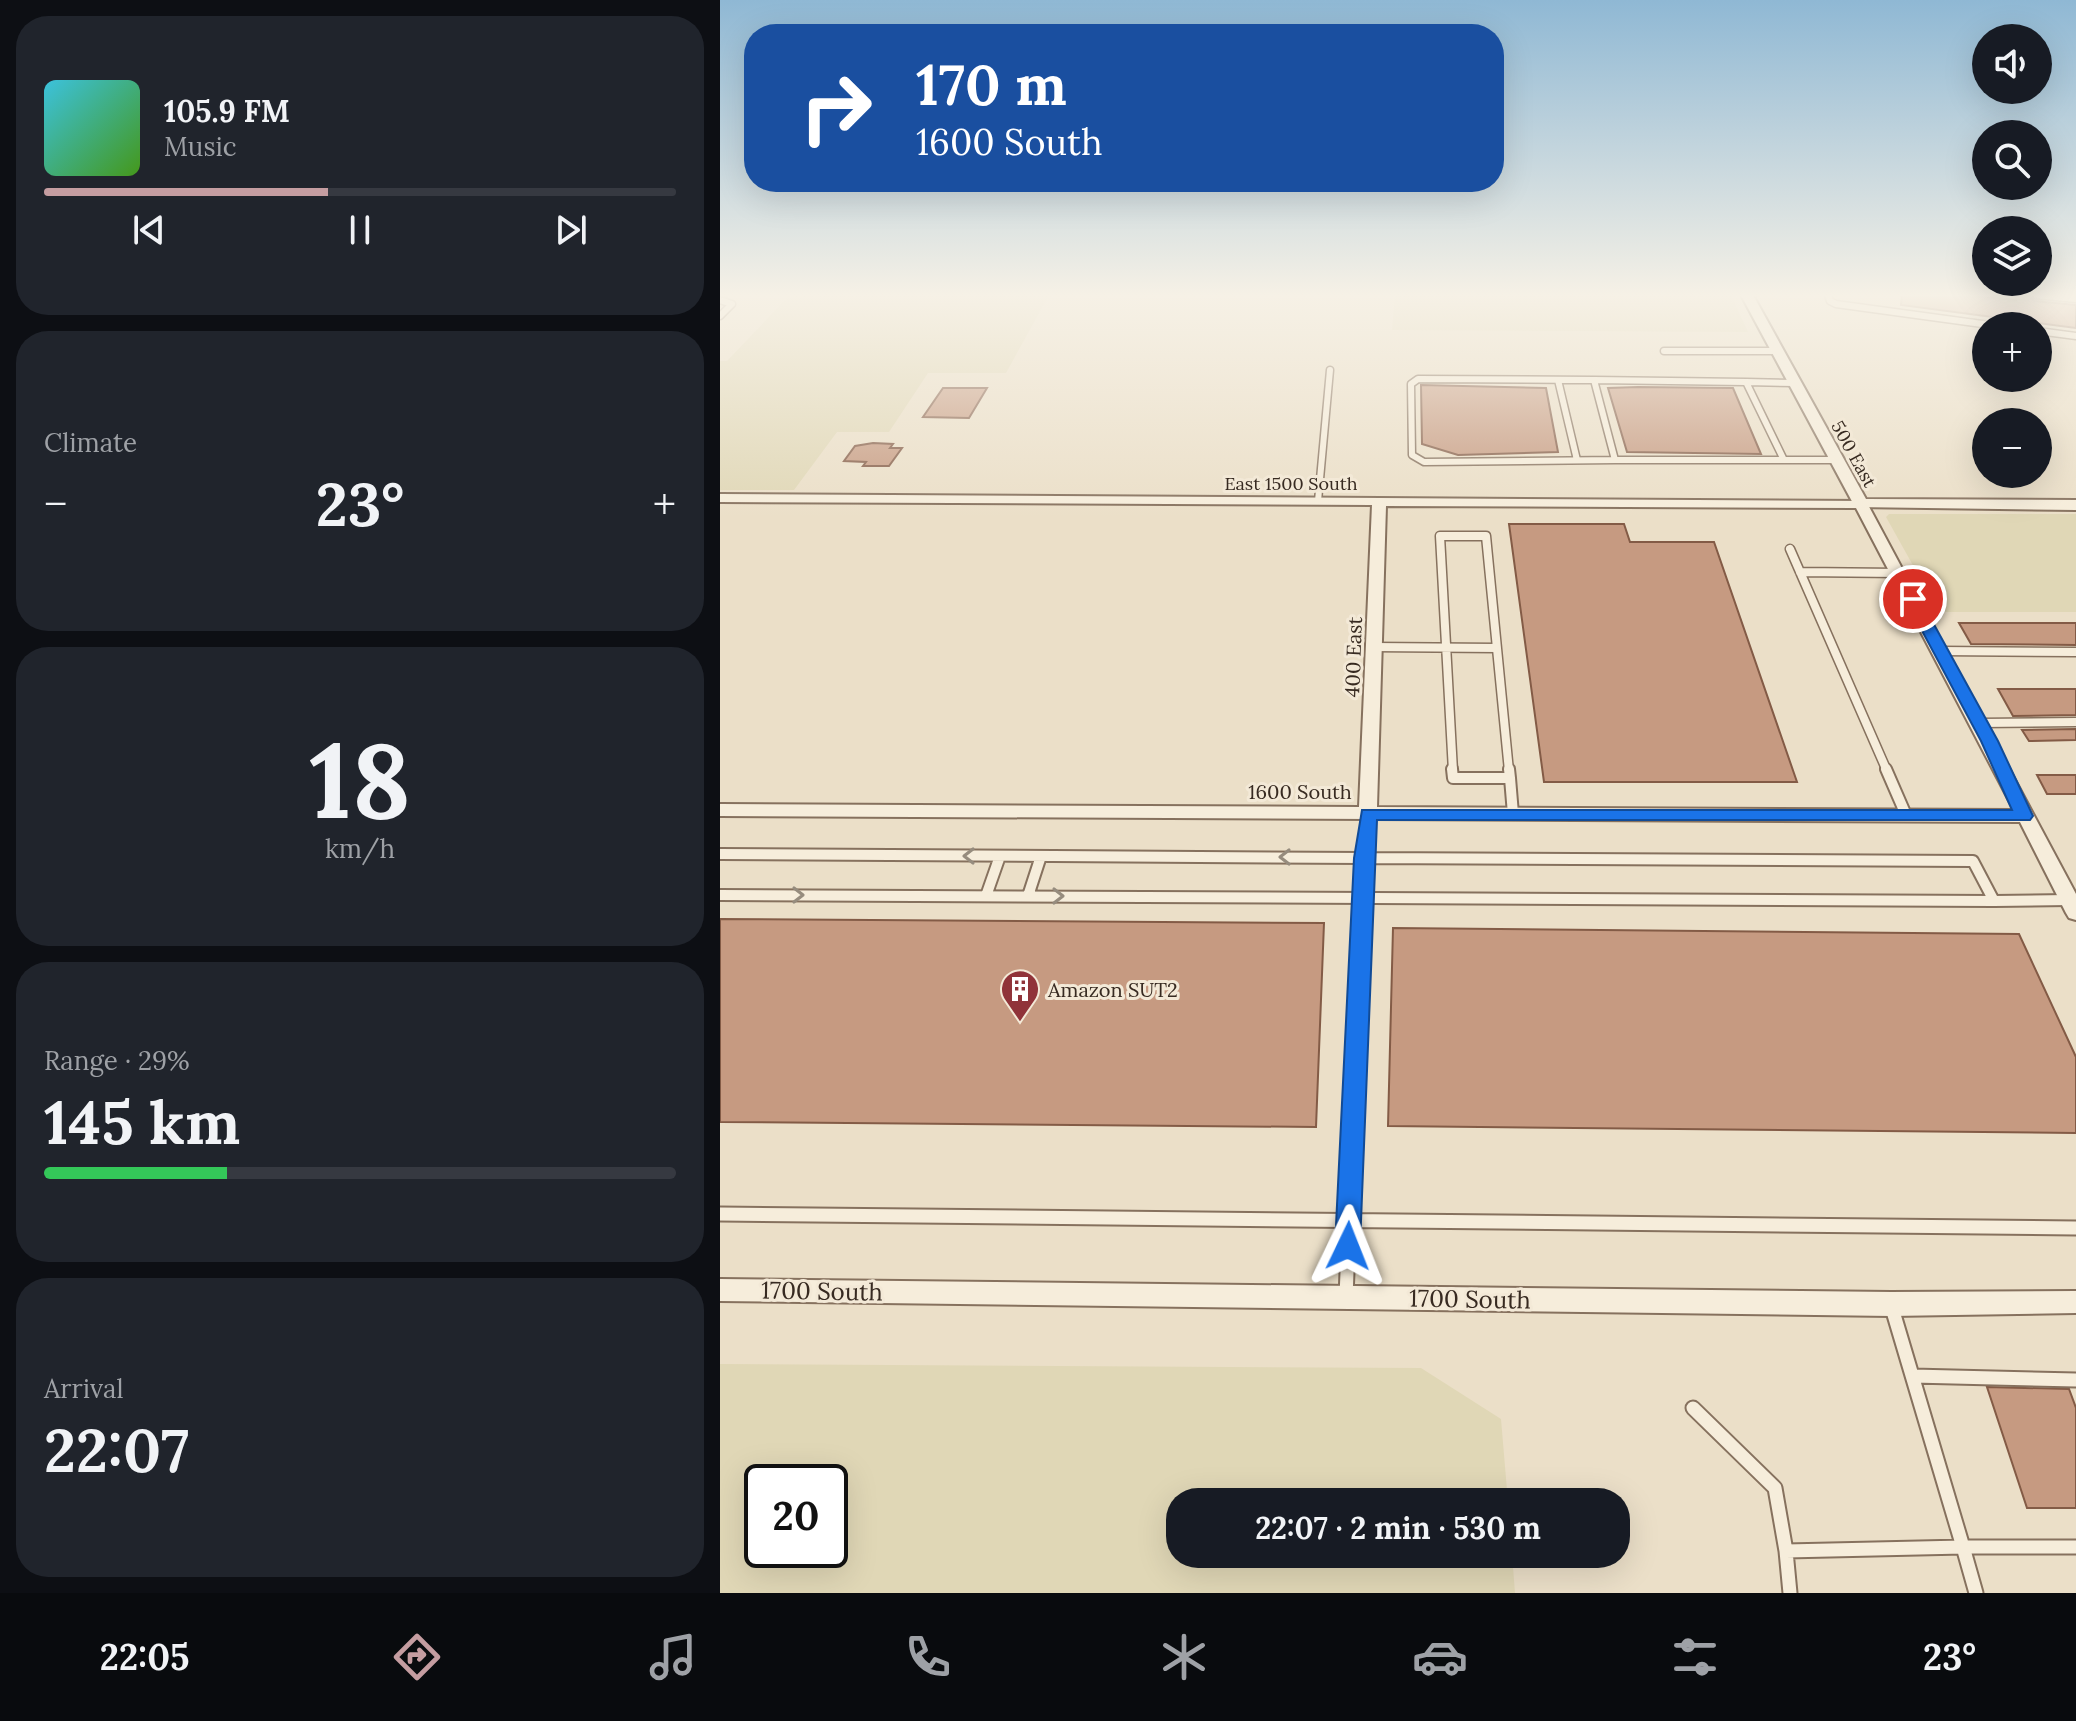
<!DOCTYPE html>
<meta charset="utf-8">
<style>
body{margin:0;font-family:Lora,serif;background:#20242c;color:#f1f3f6;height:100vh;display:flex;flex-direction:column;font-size:30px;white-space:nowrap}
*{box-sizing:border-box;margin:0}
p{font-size:26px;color:#9ea1a6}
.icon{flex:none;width:44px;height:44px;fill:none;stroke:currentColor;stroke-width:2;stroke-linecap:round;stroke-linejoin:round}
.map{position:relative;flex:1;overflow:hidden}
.drawer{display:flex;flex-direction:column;gap:16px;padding:16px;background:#0d0f14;width:720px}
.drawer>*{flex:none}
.guide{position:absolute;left:24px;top:24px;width:760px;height:168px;border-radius:32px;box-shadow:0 8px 32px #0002;background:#1a4fa0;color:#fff;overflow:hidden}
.buttons{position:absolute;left:1252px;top:24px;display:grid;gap:16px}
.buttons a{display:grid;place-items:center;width:80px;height:80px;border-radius:50%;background:#171b24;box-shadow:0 8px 32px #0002;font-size:40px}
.speed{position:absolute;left:24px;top:1464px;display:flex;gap:16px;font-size:40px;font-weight:700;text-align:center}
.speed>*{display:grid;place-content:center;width:104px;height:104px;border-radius:50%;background:#171b24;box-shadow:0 8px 32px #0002;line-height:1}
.speed .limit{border:4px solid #111;border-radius:12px;background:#fff;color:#111}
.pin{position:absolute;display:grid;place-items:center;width:68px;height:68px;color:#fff;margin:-34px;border:4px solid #fff;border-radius:50%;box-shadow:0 2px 8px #0007}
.me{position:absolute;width:88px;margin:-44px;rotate:2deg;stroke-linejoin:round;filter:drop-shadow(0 0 6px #0008)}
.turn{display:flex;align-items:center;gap:28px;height:168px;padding:0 40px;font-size:36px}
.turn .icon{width:104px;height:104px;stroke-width:2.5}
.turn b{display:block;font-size:56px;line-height:68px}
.big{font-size:60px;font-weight:700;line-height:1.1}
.drawer .card{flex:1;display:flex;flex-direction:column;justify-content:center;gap:12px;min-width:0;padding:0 28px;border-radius:32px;background:#20242c}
.drawer .dial{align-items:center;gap:0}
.dial b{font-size:104px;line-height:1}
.song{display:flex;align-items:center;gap:24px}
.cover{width:96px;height:96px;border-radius:12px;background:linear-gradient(135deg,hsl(190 70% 55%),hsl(100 70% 35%))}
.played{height:8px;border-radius:4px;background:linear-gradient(90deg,#c59da1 45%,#363941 45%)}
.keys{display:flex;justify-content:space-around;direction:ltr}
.heat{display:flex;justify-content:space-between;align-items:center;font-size:44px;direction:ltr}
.charge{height:12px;border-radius:6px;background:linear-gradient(90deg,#34c759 29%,#363941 0)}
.trip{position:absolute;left:446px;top:1488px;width:464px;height:80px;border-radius:32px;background:#171b24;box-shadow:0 8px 32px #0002;font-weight:700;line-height:80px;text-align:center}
.menu{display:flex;height:128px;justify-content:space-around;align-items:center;background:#090b0e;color:#9ea1a6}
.menu .icon{width:56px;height:56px}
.menu .current{color:#c59da1}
.menu b{font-size:36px;color:#f1f3f6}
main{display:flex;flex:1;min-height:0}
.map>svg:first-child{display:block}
</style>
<main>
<section class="drawer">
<div class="card">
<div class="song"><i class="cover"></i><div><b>105.9 FM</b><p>Music</p></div></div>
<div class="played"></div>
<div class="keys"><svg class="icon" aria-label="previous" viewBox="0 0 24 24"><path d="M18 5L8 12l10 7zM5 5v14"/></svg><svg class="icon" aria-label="pause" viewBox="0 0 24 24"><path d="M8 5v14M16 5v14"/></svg><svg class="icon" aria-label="next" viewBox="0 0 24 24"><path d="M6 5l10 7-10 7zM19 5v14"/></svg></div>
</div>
<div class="card"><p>Climate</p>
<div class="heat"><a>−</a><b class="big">23°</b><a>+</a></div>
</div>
<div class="card dial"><b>18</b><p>km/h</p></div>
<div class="card"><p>Range · 29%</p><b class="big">145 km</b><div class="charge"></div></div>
<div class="card"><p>Arrival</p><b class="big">22:07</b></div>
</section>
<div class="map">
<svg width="1356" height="1593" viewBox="0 0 1356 1593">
<rect width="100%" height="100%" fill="#ebdfc8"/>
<!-- farmland -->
<path fill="#e0d7b6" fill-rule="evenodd" d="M 131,295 L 329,295 L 286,373 L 208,373 L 169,432 L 117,432 L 74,490 L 0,490 L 0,361 L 7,361 L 68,297 Z
M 675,295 L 1011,295 L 1028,332 L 672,330 Z
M 1169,514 L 1356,514 L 1356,612 L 1219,612 L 1166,517 Z
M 0,1364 L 701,1368 L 781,1419 L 788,1502 L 460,1502 L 460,1554 L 792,1554 L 795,1593 L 0,1593 ZM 42,1482 L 110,1482 L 110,1550 L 42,1550 Z"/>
<!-- building -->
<path fill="#c69a81" stroke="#835b46" stroke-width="2" d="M 1182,295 L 1245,295 L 1296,300 L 1296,295 L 1309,295 L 1314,301 L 1356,305 L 1356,328 L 1181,305 Z
M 701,385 L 826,388 L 838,452 L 738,455 L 702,444 Z
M 918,387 L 1013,388 L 1041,454 L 907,452 L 888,388 Z
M 223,388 L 267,388 L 249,418 L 203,417 Z
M 153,443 L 173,444 L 170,448 L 182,448 L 169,466 L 143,466 L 146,462 L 124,461 L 135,446 Z
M 789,524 L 904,524 L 910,542 L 994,542 L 1077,782 L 824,782 Z
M 1239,623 L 1356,623 L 1356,645 L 1251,644 Z
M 1278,689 L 1356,689 L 1356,715 L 1293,716 Z
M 1356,729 L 1356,740 L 1309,741 L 1302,730 Z
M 1317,775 L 1356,775 L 1356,794 L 1327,794 Z
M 0,919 L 604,923 L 596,1127 L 0,1122 Z
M 673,928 L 1299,934 L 1356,1057 L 1356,1133 L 668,1126 Z
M 1267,1387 L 1349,1389 L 1356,1408 L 1356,1508 L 1307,1508 Z"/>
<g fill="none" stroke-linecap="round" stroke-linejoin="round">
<defs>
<path id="service-far3" d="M 1108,295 L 1110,301 L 1116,304 L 1277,326
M 1315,295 L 1356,299
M 0,300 L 12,304 L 0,316
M 1318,331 L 1356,336
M 944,351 L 1058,351
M 838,380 L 857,460
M 874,380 L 698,379 L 691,384 L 692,455 L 704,462 L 895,460
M 1026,382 L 874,380 L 895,460 L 1064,460
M 1075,383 L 1026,382 L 1064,460 L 1117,460
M 598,501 L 610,370"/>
<path id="service-far2" d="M 1070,549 L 1167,771
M 1080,572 L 1179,573
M 653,647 L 777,648
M 1220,651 L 1356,652
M 1260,723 L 1356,722
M 733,771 L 720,536 L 766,536 L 789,771"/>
<path id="service-far1" d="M 732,769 L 733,778 L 790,778
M 789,769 L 790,778
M 1166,769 L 1186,815
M 790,778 L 793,814
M 0,854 L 643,858 L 648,814
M 0,895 L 1274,901
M 266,896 L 280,856
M 308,896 L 321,856
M 633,1126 L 643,858 L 1253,861 L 1274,901 L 1349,900"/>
<path id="service" d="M 0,1214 L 1356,1228
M 626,1297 L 633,1124
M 1172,1308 L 1243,1547 L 1356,1547
M 1193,1376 L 1356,1380
M 973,1408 L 1055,1488 L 1066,1551 L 1243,1547 L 1256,1593
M 1066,1551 L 1070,1593"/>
<path id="minor" d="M 0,494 L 1146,501 L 1356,894 L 1356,920 L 1349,918 L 1346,913 L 1300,822 L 0,816 L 0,804 L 639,807 L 652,505 L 0,502 ZM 666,506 L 1136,508 L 1294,810 L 657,807 Z
M 0,1279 L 1171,1292 L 1356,1291 L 1356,1313 L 1171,1316 L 0,1301 Z"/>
<path id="tertiary" d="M 1021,295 L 1033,295 L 1146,499 L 1356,500 L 1356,510 L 1135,507 Z"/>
</defs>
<!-- service-far3 casing -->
<use href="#service-far3" stroke="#86715e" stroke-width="9"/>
<!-- service-far2 casing -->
<use href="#service-far2" stroke="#86715e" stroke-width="11"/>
<!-- service-far1 casing -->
<use href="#service-far1" stroke="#86715e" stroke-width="14"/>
<!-- service casing -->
<use href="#service" stroke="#86715e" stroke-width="17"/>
<!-- minor casing -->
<use href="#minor" stroke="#86715e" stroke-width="4"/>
<!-- tertiary casing -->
<use href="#tertiary" stroke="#86715e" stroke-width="4"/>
<!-- service-far3 -->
<use href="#service-far3" stroke="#f6eddb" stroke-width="6"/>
<!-- service-far2 -->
<use href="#service-far2" stroke="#f6eddb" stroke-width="8"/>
<!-- service-far1 -->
<use href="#service-far1" stroke="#f6eddb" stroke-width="10"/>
<!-- service -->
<use href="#service" stroke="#f6eddb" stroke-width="13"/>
<!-- minor -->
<use href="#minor" fill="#f6eddb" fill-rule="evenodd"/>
<!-- tertiary -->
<use href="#tertiary" fill="#f6eddb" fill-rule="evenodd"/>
</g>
<!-- one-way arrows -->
<defs><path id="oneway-chevron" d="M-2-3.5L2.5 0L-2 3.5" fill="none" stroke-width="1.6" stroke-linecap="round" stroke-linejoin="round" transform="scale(2)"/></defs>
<g stroke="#968c7e">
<use href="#oneway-chevron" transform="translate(249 856) rotate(-180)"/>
<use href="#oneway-chevron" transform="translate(565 857) rotate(-180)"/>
<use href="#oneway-chevron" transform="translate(78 895)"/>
<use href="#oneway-chevron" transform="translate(338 896)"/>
</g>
<!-- sky -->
<linearGradient id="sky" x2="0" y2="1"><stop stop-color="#8fb8d4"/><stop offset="0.57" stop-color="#f6f1e6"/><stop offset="1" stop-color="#f6f1e6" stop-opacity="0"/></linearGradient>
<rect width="1356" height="518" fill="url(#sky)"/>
<!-- route -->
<path fill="#1a73e8" stroke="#114b97" stroke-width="2" d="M 1193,595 L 1200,599 L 1278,741 L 1313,816 L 1310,820 L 657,820 L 640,1246 L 637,1254 L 628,1257 L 619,1254 L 615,1246 L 634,858 L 642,810 L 1292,810 L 1261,741 L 1185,599 Z"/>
<!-- icons -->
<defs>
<symbol id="building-pin" viewBox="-11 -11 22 30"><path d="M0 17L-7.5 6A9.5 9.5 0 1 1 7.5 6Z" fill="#903339" stroke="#f3e9d7"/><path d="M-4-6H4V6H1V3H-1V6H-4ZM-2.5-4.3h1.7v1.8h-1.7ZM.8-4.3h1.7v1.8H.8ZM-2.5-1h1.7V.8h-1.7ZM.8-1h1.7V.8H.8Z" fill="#fff"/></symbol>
</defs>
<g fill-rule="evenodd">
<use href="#building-pin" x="278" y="967" width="44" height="60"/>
</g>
<g text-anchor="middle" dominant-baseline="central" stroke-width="6" stroke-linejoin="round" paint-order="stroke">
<!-- far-street labels -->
<g font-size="18" fill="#372a21" stroke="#f3e9d7">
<text transform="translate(1134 454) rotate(61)">500 East</text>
<text x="571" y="483">East 1500 South</text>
</g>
<!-- street labels -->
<g font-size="20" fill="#372a21" stroke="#f3e9d7">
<text transform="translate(633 657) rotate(-88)">400 East</text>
<text x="580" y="791">1600 South</text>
</g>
<!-- poi labels -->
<g font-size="20" fill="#372a21" stroke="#f3e9d7" text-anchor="start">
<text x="328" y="989">Amazon SUT2</text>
</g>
<!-- near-street labels -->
<g font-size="24" fill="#372a21" stroke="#f3e9d7">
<text transform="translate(102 1291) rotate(1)">1700 South</text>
<text transform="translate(750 1299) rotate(1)">1700 South</text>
</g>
</g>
</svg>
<div class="buttons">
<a><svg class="icon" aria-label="sound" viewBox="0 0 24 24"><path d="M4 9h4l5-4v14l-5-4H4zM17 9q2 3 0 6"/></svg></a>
<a><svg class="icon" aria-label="search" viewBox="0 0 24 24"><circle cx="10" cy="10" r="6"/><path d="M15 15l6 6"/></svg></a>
<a><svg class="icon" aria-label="layers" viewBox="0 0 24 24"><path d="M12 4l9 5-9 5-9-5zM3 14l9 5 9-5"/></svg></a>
<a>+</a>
<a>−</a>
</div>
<div class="speed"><div class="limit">20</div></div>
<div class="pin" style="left:1193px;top:599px;background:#d93025"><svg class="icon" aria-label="arrive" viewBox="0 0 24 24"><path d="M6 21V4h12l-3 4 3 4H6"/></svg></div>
<svg class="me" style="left:628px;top:1246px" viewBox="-20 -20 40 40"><path d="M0-17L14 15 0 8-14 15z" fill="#1a73e8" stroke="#fff" stroke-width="4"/></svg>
<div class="trip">22:07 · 2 min · 530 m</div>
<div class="guide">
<div class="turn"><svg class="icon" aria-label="right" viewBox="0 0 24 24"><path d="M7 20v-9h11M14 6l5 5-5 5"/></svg><div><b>170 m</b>1600 South</div></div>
</div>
</div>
</main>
<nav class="menu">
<b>22:05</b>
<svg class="icon current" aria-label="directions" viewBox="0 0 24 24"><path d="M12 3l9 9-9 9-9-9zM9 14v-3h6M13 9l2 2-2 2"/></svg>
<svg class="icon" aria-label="music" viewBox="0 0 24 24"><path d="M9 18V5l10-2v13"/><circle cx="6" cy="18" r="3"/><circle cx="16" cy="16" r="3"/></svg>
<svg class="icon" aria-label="phone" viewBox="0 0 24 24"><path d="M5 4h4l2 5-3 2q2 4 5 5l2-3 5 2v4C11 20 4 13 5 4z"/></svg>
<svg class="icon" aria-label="climate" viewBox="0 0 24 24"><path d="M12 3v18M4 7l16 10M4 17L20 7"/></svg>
<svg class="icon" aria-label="car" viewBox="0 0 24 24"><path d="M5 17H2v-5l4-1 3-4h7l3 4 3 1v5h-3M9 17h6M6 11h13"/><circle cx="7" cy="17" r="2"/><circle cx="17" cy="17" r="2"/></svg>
<svg class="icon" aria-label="filters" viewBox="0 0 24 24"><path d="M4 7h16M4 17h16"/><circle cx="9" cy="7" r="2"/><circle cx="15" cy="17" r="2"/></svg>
<b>23°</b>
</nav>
